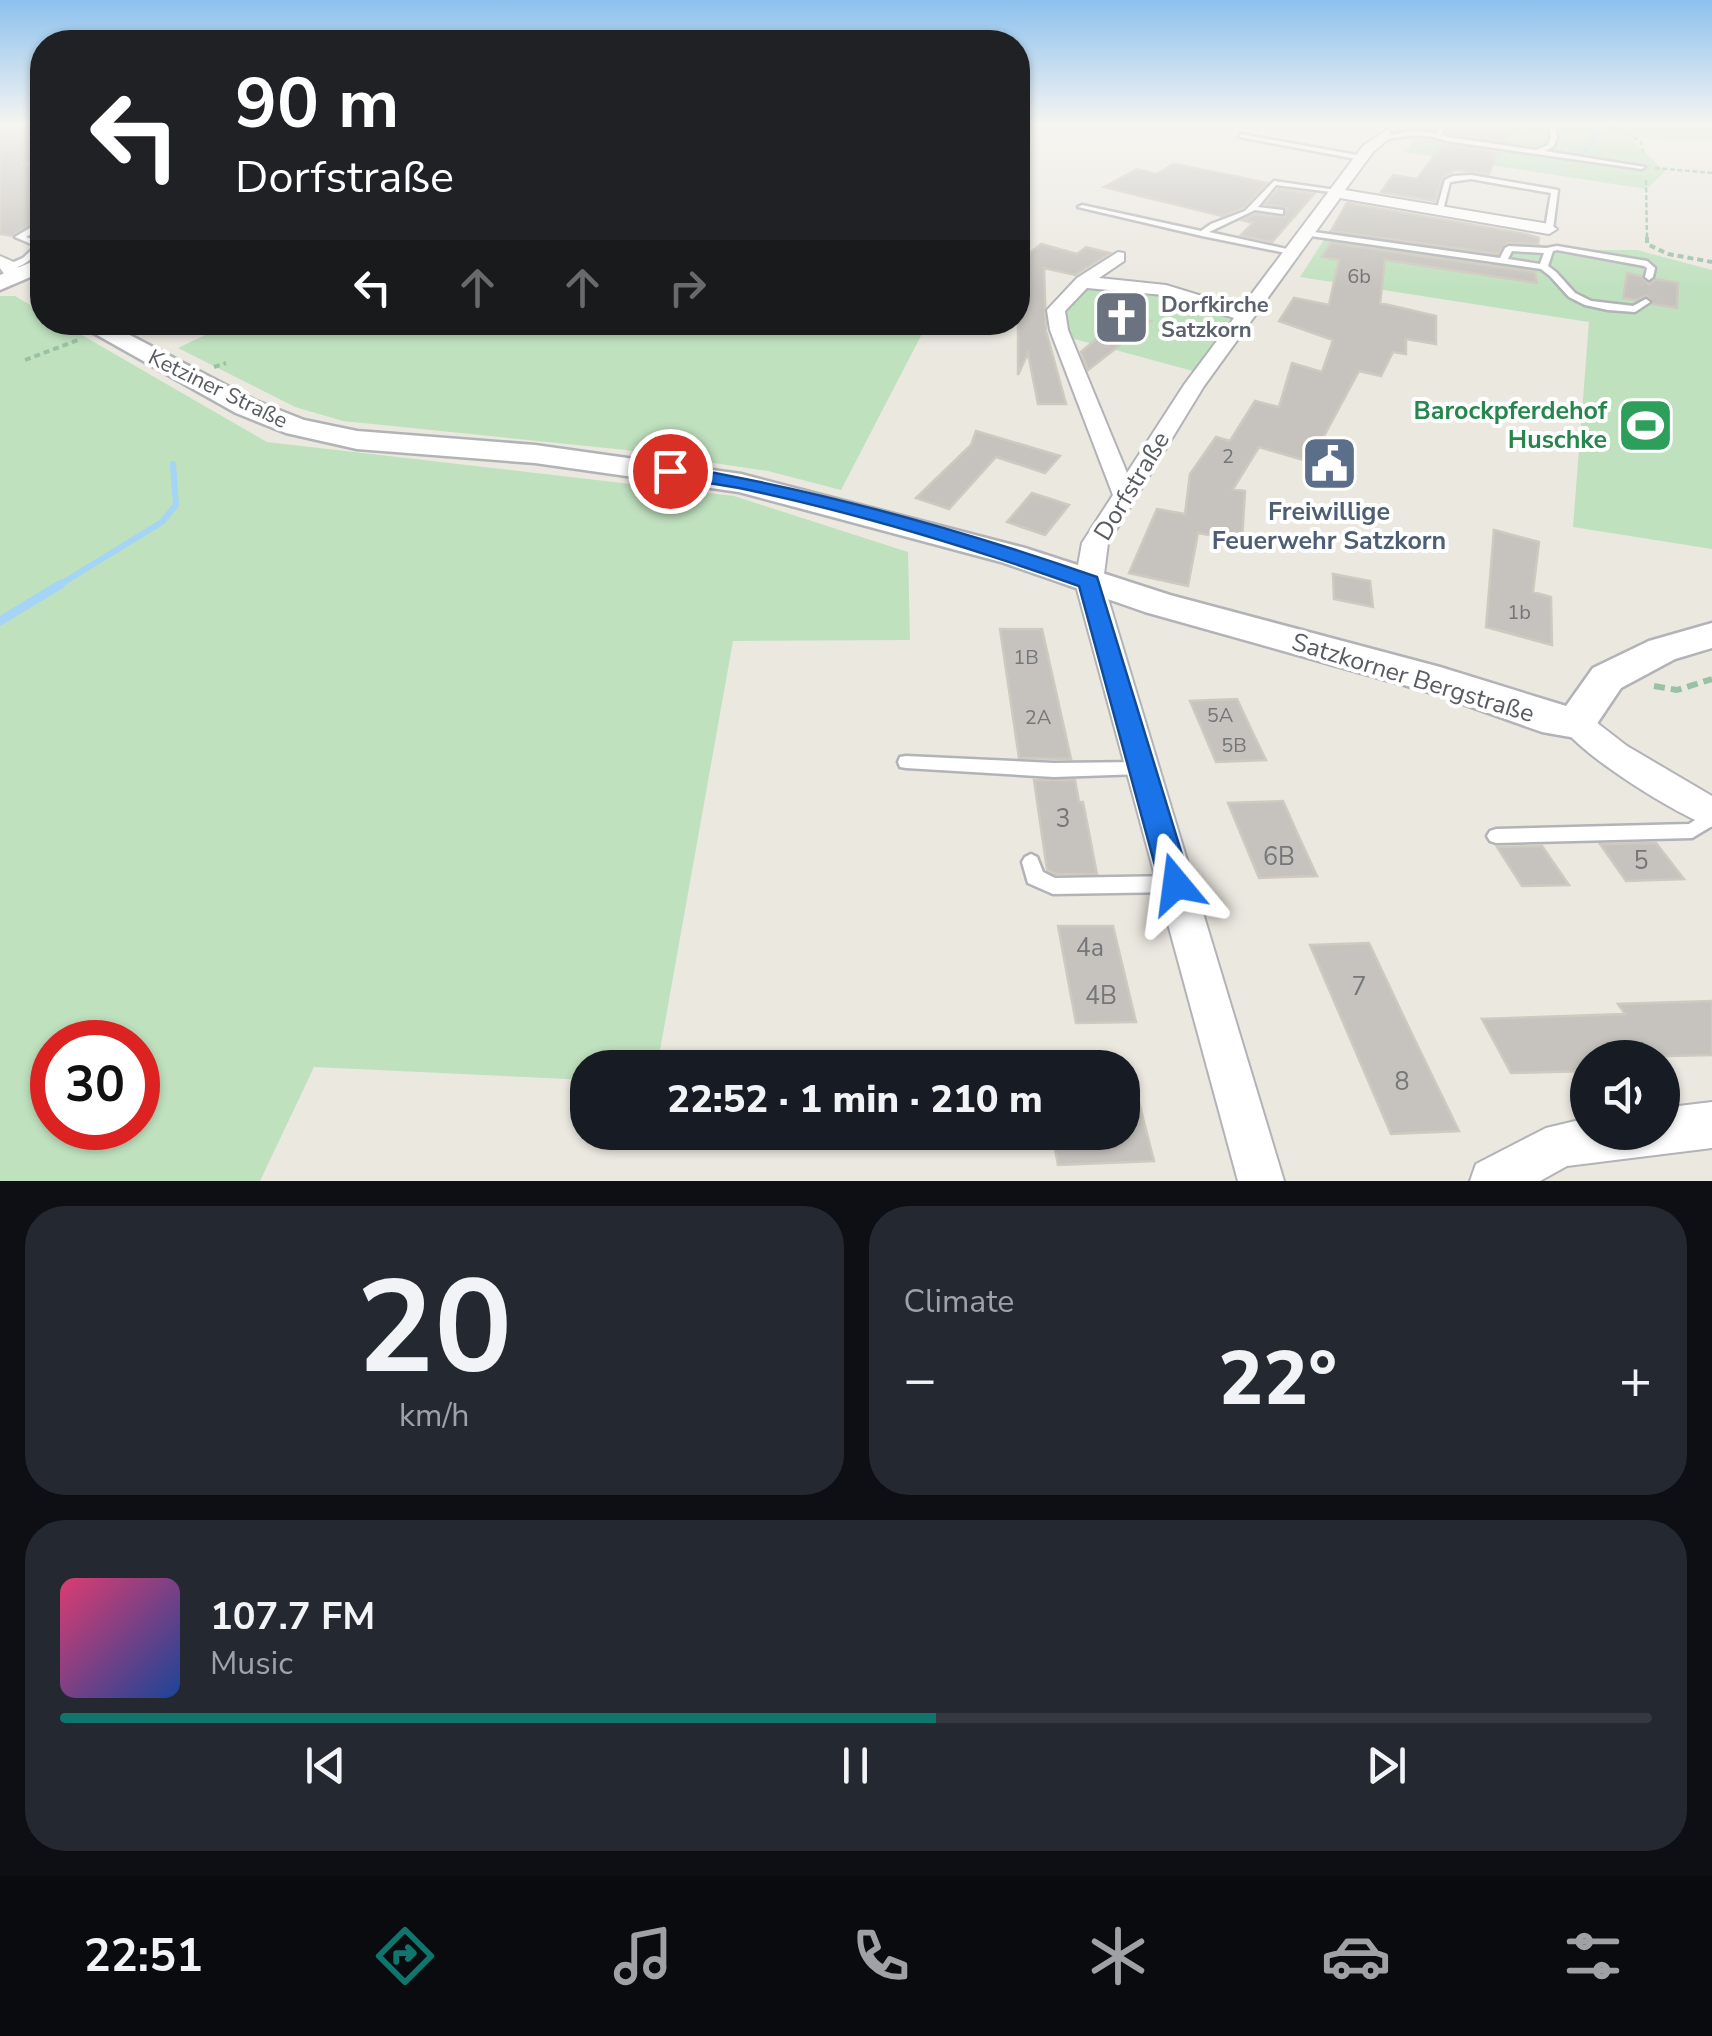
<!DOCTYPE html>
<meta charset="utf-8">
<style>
body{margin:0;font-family:"Nunito Sans",sans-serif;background:#242831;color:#f1f3f6;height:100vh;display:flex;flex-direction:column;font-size:38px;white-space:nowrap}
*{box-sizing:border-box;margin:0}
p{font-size:32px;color:#9ea1a6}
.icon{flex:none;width:55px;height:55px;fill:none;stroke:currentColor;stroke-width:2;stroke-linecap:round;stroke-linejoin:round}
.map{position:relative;height:1181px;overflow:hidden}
.panel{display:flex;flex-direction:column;gap:25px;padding:25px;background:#0d0f14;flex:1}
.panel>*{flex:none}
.guide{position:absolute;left:30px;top:30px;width:1000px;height:305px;border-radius:40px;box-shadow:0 2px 8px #0004;background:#202124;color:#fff;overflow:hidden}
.buttons{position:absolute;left:1570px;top:1040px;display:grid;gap:20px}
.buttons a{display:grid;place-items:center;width:110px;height:110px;border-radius:50%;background:#171b24;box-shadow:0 2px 8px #0004;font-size:50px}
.speed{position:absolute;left:30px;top:1020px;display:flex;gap:20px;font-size:50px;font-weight:700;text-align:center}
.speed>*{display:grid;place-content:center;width:130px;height:130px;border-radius:50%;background:#171b24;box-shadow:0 2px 8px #0004;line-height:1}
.speed .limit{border:15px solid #d22;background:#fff;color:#111}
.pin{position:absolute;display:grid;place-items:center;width:85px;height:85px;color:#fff;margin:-42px;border:5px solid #fff;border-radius:50%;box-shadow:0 2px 10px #0007}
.me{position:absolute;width:110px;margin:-55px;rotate:344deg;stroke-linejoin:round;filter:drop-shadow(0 0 8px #0008)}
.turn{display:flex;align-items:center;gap:35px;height:210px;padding:0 40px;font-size:45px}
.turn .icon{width:130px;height:130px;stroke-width:2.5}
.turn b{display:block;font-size:70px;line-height:85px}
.lanes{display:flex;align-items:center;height:95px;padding:0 40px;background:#0003;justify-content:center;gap:50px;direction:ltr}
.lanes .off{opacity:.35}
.big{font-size:75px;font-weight:800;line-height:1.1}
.panel .widget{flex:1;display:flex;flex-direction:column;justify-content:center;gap:15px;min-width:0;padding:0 35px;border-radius:40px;background:#242831}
.panel .dial{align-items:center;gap:0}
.dial b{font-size:130px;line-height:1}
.song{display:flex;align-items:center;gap:30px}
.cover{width:120px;height:120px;border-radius:15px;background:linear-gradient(135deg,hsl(340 70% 55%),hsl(220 70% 35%))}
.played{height:10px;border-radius:5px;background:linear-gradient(90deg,#0f766e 55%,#363941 55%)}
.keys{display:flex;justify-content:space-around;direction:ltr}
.heat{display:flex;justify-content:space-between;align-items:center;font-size:55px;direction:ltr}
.panel .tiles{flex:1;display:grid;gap:25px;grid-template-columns:1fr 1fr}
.widget:last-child{grid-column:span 2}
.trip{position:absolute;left:570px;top:1050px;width:570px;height:100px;border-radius:40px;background:#171b24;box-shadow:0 2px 8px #0004;font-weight:800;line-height:100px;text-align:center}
.tabs{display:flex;height:160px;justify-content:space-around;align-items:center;background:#090b0e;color:#9ea1a6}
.tabs .icon{width:70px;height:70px}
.tabs .current{color:#0f766e}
.tabs b{font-size:45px;color:#f1f3f6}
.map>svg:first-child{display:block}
</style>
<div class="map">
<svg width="1712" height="1181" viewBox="0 0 1712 1181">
<rect width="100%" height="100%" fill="#ebe8e0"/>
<!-- green -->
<path fill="#bfe1be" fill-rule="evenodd" d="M 1425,124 L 1712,124 L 1712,141 L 1630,138 L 1665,172 L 1646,189 L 1406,152 Z
M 1342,212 L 1574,250 L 1637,250 L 1712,270 L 1712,549 L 1573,527 L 1589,322 L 1300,277 Z
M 1085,286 L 1163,292 L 1232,316 L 1193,371 L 1071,338 L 1064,311 Z
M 0,296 L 15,296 L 42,312 L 42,322 L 61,323 L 267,442 L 734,496 L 908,552 L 910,640 L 733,641 L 657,1067 L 588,1068 L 587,1080 L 314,1067 L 260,1181 L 0,1181 ZM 52,1042 L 138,1042 L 138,1128 L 52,1128 Z
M 230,323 L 900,322 L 925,328 L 841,490 L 768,471 L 626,450 L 343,421 L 295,407 L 178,348 Z"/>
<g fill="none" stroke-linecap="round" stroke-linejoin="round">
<!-- stream-far2 -->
<path stroke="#a4d5f7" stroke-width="4" d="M 1580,156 L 1597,136 L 1599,124"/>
<!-- stream-far1 -->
<path stroke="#a4d5f7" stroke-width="6" d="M 56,587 L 162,522 L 176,505 L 173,464"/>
<!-- stream -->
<path stroke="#a4d5f7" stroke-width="9" d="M 0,621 L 61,584"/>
</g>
<!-- building -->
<path fill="#c6c3be" stroke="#cfcabf" stroke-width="2.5" d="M 0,124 L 42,124 L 42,157 L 21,164 L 42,167 L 42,223 L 33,222 L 12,236 L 0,234 Z
M 1454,124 L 1510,124 L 1503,141 L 1449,133 Z
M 1443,144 L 1498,152 L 1489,174 L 1455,170 L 1443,177 L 1435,201 L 1381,192 L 1393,175 L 1417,179 Z
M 1174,164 L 1239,177 L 1267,183 L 1243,208 L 1222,216 L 1104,187 L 1137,169 L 1156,174 Z
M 1278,189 L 1314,194 L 1272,242 L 1241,235 L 1253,223 L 1242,220 L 1256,214 L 1285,217 L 1286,208 L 1265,204 Z
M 1347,203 L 1526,234 L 1539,238 L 1538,244 L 1507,243 L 1498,254 L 1331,231 Z
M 1331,243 L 1535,272 L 1537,283 L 1385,260 L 1380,303 L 1436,316 L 1436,344 L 1406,339 L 1406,354 L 1393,352 L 1381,376 L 1359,371 L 1310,462 L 1259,447 L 1233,489 L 1245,491 L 1242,541 L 1198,533 L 1188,586 L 1129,573 L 1157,509 L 1185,514 L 1190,474 L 1216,437 L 1230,441 L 1255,401 L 1279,407 L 1292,363 L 1322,372 L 1333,340 L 1279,321 L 1294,298 L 1329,305 L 1339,260 L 1322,257 Z
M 1041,244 L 1077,254 L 1086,247 L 1110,253 L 1075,275 L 1044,268 L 1046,331 L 1066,404 L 1038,404 L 1028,353 L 1018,375 L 1018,262 Z
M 1627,273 L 1641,276 L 1649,284 L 1656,279 L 1678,283 L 1677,308 L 1653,304 L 1648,296 L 1636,300 L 1623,298 Z
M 1126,314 L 1151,321 L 1088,370 L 1081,352 Z
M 976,431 L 1060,456 L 1045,473 L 996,457 L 949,509 L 916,498 L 971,445 Z
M 1032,493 L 1069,505 L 1045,535 L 1007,522 Z
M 1494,530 L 1539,542 L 1533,592 L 1551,597 L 1552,645 L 1486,627 Z
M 1333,574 L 1370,581 L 1373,607 L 1334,599 Z
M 1000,629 L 1042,629 L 1071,759 L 1019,758 Z
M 1237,699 L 1251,729 L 1266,760 L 1216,762 L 1190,701 Z
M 1034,780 L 1075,780 L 1079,802 L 1083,802 L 1097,874 L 1055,874 L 1047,870 Z
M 1283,801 L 1299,837 L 1317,876 L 1259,878 L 1228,803 Z
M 1656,843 L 1684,879 L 1626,881 L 1600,844 Z
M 1542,846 L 1569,885 L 1522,886 L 1497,847 Z
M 1058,926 L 1113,926 L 1136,1022 L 1076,1023 Z
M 1369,943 L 1410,1030 L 1459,1131 L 1391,1134 L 1310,945 Z
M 1712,1001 L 1712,1055 L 1588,1058 L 1588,1071 L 1511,1073 L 1482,1019 L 1625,1014 L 1618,1004 Z
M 1130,1067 L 1154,1161 L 1058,1165 L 1052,1132 L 1122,1132 L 1122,1068 Z"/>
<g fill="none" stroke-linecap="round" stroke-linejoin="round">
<defs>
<path id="service" d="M 1441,124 L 1447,124 L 1441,134 L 1448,137 L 1536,150 L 1548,145 L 1551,137 L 1548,124 L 1554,124 L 1557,137 L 1554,146 L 1545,151 L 1645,167 L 1642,169 L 1446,141 C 1425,132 1404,136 1382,140 L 1379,138 L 1410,131 L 1436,133 Z
M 1241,134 L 1362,156 L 1365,158 L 1362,160 L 1239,137 Z
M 1471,175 L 1558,190 L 1553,229 L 1549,231 L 1545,229 L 1551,193 L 1471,179 L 1450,182 L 1443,210 L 1436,212 L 1445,180 L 1453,176 Z
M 1274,181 L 1343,191 L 1339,193 L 1276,185 L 1258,207 L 1283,210 L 1283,214 L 1255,210 L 1209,232 L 1296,251 L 1296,255 L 1202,236 L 1078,207 L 1082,205 L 1201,231 L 1211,224 L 1245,211 Z
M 35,225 L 42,227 L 26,237 L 42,243 L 42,248 C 32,258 22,269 7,269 L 7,265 L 23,258 L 36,246 L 15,237 Z
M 1307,231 L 1500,258 L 1505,248 L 1509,246 L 1546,248 L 1557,246 L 1647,261 L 1655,268 L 1653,277 L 1649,280 L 1645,277 L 1647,268 L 1644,266 L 1557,250 L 1553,251 L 1548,266 L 1556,272 L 1575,293 L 1591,301 L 1633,306 L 1646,299 L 1650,302 L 1635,312 L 1608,310 L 1585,305 L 1569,297 L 1550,276 L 1541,269 L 1304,235 L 1304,231 ZM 1512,251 L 1544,253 L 1540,264 L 1508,259 Z
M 906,756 L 1054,763 L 1142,762 L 1148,763 L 1150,768 L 1148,773 L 1142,774 L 1054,777 L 906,768 L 900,767 L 898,762 L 900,757 Z
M 1712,809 L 1712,826 L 1692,838 L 1496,843 L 1490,841 L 1487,836 L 1490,831 L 1496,829 L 1689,824 Z
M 1031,854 L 1037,857 L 1043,872 L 1055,878 L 1175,876 L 1182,878 L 1184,884 L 1182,890 L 1175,892 L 1053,894 L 1028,883 L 1022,862 L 1025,857 Z"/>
<path id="minor" d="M 1388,129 L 1392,136 L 1373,152 L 1345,190 L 1549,224 L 1557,229 L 1549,234 L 1340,198 L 1204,386 L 1108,543 L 1103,582 L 1284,1181 L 1238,1181 L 1075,582 L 1082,543 L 1113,495 L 1050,330 L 1047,310 L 1077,278 L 1118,252 L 1124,253 L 1124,261 L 1099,278 L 1166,285 L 1241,308 L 1363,146 ZM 1087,288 L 1164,295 L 1234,318 L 1184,385 L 1127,473 L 1068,330 L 1065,311 Z
M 0,256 L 16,263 L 24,277 L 21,281 L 9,281 L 0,268 Z
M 1576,711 L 1587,715 L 1627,746 L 1712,796 L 1712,827 C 1678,816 1577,753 1560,723 L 1565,715 Z
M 1712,1102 L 1712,1148 L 1567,1166 L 1540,1181 L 1470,1181 L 1476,1164 L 1546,1128 L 1588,1118 L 1588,1132 L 1662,1132 L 1662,1108 Z"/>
<path id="tertiary" d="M 42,258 L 42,272 L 0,290 L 0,275 Z
M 74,322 L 105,322 L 256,401 L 304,420 L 357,431 L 535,445 L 741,474 L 1025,548 L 1170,595 L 1440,667 L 1566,706 L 1593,668 L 1649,641 L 1712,623 L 1712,648 L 1675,659 L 1621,688 L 1590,734 L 1576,738 L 1542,732 L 1429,692 L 1145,612 L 1001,562 L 739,492 L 535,463 L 357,449 L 286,433 L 236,413 Z"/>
</defs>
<!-- service casing -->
<use href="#service" stroke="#b1b3b7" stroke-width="5"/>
<!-- minor casing -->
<use href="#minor" stroke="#b1b3b7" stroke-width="4"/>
<!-- tertiary casing -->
<use href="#tertiary" stroke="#b1b3b7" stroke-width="5"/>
<!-- path-far2 -->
<path stroke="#99c1a3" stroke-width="2.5" stroke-dasharray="5 2.5" stroke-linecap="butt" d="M 1614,126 L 1641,142 L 1644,155
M 1655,168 L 1712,173
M 1646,180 L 1647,240"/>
<!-- path-far1 -->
<path stroke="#99c1a3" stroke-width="4" stroke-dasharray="6 4" stroke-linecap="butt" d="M 1647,237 L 1647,244 L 1668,254 L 1712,262
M 25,360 L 78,340
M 214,367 L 226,363"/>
<!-- path -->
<path stroke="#99c1a3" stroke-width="6" stroke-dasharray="11 6" stroke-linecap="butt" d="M 1654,686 L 1677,690 L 1712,679"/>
<!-- service -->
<use href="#service" fill="#fff" fill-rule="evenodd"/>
<!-- minor -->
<use href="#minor" fill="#fff" fill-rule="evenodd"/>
<!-- tertiary -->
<use href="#tertiary" fill="#fff" fill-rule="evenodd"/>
</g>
<!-- sky -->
<linearGradient id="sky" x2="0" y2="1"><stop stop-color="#8dc1ee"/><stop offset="0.43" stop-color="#f6f5f1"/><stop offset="1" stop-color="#f6f5f1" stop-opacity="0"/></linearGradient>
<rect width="1712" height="289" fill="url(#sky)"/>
<!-- route -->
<path fill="#1a73e8" stroke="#114b97" stroke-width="2.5" d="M 670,465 C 814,489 959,529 1097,577 L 1191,884 L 1187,893 L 1176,897 L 1165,893 L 1160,884 L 1079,586 C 969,547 854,512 739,488 C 714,483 688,481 663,475 L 663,467 Z"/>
<!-- icons -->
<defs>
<symbol id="church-square" viewBox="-11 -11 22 22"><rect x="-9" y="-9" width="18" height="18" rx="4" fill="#6b7280" stroke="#fff"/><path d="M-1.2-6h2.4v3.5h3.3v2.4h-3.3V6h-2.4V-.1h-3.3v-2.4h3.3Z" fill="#fff"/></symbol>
<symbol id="stadium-square" viewBox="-11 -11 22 22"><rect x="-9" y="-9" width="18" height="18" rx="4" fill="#2e9e5b" stroke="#fff"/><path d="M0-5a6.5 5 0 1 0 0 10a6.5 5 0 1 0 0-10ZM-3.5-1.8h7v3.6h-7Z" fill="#fff"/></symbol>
<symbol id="civic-square" viewBox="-11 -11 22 22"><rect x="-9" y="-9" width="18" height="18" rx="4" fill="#5c6f8a" stroke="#fff"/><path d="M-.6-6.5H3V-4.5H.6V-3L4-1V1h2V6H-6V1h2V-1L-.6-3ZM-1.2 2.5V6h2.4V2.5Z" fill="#fff"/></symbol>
</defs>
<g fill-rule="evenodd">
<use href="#church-square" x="1090" y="286" width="63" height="63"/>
<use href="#stadium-square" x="1614" y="394" width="63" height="63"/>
<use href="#civic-square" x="1298" y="432" width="63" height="63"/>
</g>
<g text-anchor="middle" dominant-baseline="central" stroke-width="8" stroke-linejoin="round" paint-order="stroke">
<!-- number labels -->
<g font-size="20" fill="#747678">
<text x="1359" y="276">6b</text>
<text x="1228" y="456">2</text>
<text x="1519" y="612">1b</text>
<text x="1026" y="657">1B</text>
<text x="1220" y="715">5A</text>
<text x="1038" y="717">2A</text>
<text x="1234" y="745">5B</text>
</g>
<!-- far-worship labels -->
<g font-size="22" font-weight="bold" fill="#5b616d" stroke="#fff" text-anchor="start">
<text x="1161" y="305">Dorfkirche<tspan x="1161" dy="25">Satzkorn</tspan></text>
</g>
<!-- far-street labels -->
<g font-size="22" fill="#595c60" stroke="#fff">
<text transform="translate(218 389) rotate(26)">Ketziner Straße</text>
</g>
<!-- leisure labels -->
<g font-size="25" font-weight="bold" fill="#27864d" stroke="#fff" text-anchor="end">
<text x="1607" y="411">Barockpferdehof<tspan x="1607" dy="29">Huschke</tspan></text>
</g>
<!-- street labels -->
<g font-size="25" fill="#595c60" stroke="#fff">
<text transform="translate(1132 486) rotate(-59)">Dorfstraße</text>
<text transform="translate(1413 678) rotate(17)">Satzkorner Bergstraße</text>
</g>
<!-- service labels -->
<g font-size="25" font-weight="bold" fill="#4e5e75" stroke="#fff">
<text x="1329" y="512">Freiwillige<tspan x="1329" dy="29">Feuerwehr Satzkorn</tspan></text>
</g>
<!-- near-number labels -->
<g font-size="25" fill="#747678">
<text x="1063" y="819">3</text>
<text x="1279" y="857">6B</text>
<text x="1641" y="861">5</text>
<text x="1090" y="948">4a</text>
<text x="1359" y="987">7</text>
<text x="1101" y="996">4B</text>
<text x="1402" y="1082">8</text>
</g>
</g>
</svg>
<div class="buttons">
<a><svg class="icon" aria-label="sound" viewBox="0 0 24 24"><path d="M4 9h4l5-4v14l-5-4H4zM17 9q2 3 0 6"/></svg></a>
</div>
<div class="speed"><div class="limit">30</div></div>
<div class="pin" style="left:670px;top:471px;background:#d93025"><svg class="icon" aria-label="arrive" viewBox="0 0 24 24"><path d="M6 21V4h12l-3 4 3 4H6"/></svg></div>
<svg class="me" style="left:1176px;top:884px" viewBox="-20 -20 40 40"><path d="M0-17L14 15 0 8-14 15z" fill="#1a73e8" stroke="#fff" stroke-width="4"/></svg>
<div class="trip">22:52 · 1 min · 210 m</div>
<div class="guide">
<div class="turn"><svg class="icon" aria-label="left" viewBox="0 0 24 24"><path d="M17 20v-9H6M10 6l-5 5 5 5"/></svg><div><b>90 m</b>Dorfstraße</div></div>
<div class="lanes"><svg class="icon" aria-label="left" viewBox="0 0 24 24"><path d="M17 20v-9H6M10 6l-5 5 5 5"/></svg><svg class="icon off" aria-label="ahead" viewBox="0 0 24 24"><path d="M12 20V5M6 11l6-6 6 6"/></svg><svg class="icon off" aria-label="ahead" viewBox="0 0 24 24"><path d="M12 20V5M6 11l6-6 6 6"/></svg><svg class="icon off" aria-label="right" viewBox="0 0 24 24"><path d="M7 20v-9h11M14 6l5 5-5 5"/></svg></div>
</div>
</div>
<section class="panel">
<div class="tiles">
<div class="widget dial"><b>20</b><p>km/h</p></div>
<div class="widget"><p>Climate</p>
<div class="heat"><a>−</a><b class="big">22°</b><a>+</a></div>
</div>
<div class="widget">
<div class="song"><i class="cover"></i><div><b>107.7 FM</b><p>Music</p></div></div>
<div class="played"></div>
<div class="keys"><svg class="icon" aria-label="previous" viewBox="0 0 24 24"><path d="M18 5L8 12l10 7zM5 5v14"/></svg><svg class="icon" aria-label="pause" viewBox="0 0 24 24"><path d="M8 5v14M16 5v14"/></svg><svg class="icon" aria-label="next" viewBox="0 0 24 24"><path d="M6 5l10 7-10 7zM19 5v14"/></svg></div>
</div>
</div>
</section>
<nav class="tabs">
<b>22:51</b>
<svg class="icon current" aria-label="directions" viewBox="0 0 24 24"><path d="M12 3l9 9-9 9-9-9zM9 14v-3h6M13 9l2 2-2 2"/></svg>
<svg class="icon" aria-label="music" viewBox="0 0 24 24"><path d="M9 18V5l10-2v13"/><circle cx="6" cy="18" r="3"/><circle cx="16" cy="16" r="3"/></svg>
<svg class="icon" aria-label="phone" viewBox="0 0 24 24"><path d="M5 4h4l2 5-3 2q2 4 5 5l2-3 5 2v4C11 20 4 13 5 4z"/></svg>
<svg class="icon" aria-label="climate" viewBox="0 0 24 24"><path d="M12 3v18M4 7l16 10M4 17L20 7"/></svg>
<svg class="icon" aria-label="car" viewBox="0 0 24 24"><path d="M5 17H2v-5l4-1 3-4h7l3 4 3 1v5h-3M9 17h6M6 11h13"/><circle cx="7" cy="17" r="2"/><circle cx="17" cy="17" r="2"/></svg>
<svg class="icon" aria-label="filters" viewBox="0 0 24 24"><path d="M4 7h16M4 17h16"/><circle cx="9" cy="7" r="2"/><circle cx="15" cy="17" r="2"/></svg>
</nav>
